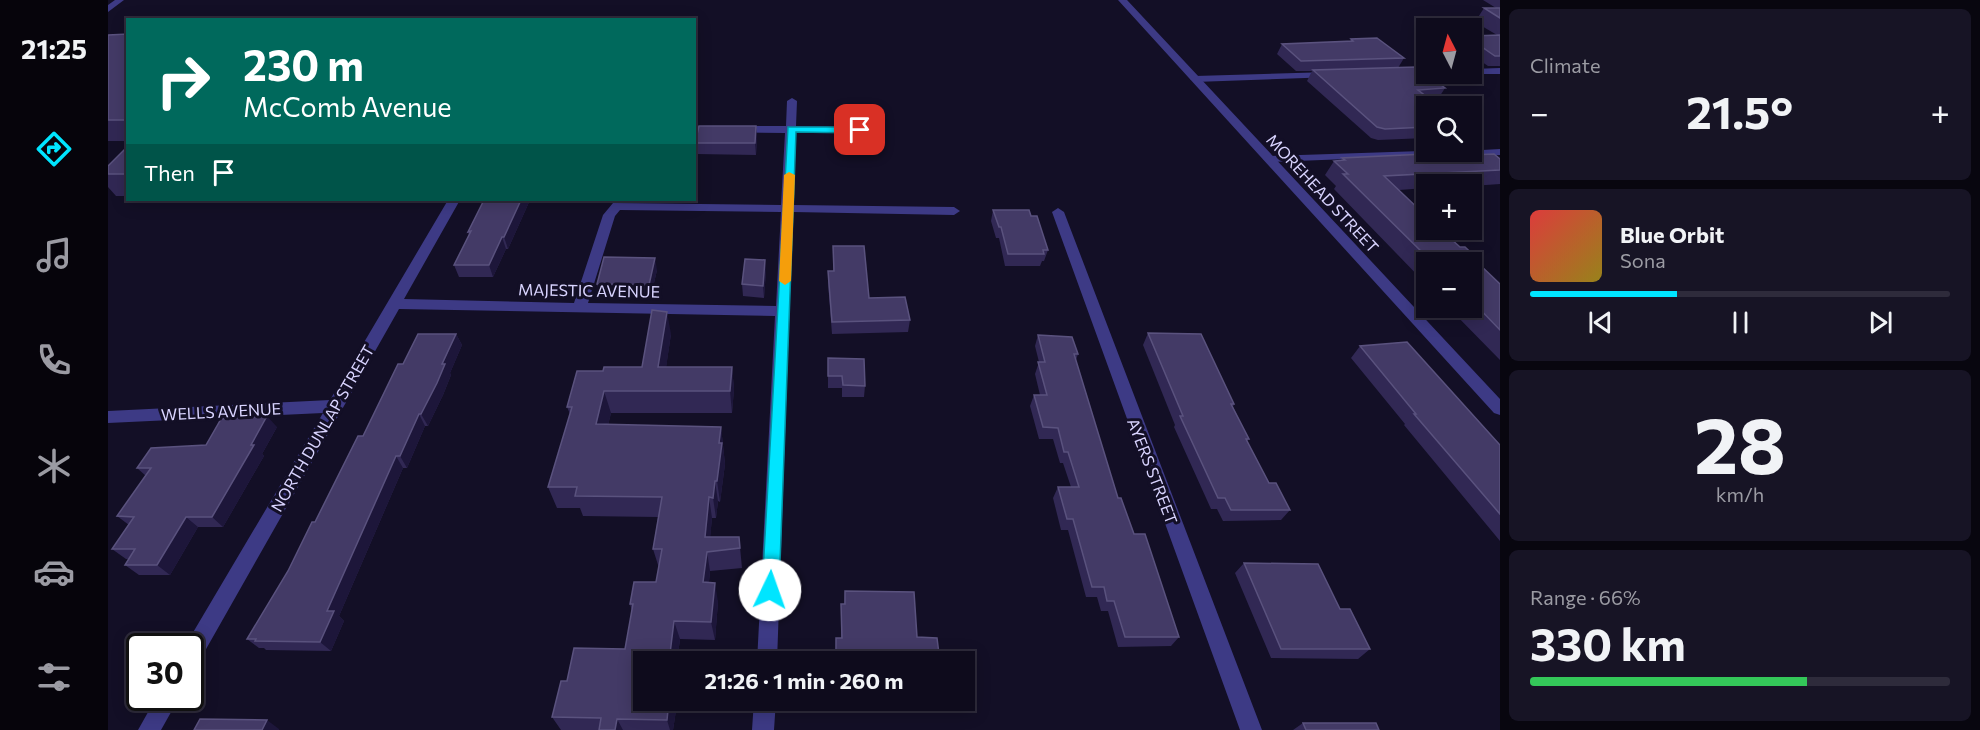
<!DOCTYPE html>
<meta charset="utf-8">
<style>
body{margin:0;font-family:Commissioner,sans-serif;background:#171425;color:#f1f3f6;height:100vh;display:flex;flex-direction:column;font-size:22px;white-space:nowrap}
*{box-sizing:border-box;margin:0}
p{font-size:20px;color:#9b9ba3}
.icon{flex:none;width:33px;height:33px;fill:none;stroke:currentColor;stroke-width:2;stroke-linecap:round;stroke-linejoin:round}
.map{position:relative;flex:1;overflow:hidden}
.panel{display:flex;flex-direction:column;gap:9px;padding:9px;background:#08060f;width:480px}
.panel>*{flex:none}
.hud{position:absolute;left:18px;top:18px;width:570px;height:183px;border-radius:0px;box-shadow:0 3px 15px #0003,0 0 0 2px #2e2b3b;background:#00695c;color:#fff;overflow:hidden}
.needle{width:39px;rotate:354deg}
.buttons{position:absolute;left:1308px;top:18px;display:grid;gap:12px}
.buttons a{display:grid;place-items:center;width:66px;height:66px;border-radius:0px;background:#0e0b1c;box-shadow:0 3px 15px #0003,0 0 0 2px #2e2b3b;font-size:30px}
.speed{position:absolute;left:18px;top:633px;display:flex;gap:12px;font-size:30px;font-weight:700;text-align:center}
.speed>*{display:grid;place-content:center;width:78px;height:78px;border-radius:50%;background:#0e0b1c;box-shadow:0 3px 15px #0003,0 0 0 2px #2e2b3b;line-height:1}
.speed .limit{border:3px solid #111;border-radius:9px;background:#fff;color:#111}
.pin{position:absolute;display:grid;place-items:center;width:51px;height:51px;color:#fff;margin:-26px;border-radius:12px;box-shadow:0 3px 9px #0006}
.me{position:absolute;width:66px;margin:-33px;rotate:3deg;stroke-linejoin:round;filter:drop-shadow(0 0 4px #0008)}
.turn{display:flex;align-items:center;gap:21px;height:126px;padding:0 18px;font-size:27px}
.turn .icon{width:78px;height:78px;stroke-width:2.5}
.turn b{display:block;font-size:42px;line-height:51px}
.then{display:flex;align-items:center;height:57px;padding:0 18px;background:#0003;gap:12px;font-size:22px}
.big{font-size:45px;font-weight:700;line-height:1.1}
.panel .tile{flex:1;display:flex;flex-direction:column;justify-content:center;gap:9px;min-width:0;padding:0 21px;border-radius:9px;background:#171425}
.panel .dial{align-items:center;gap:0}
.dial b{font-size:78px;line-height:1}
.song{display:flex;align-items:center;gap:18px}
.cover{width:72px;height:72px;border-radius:9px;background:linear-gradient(135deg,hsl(0 70% 55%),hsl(50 70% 35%))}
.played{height:6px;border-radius:3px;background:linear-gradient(90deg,#00e5ff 35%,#2e2b3b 35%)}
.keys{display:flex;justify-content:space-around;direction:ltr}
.heat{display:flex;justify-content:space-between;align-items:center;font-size:33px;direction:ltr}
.charge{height:9px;border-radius:4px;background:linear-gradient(90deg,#34c759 66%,#2e2b3b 0)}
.trip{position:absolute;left:525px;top:651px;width:342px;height:60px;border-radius:0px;background:#0e0b1c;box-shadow:0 3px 15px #0003,0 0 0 2px #2e2b3b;font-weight:700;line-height:60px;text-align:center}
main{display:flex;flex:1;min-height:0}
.tab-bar{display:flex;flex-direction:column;width:108px;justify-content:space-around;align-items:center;background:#06040b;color:#9b9ba3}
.tab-bar .icon{width:42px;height:42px}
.tab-bar .active{color:#00e5ff}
.tab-bar b{font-size:27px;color:#f1f3f6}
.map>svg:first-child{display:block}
</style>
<main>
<nav class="tab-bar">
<b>21:25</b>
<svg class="icon active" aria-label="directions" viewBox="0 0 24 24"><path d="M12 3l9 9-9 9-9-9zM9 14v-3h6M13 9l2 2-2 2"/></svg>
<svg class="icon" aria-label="music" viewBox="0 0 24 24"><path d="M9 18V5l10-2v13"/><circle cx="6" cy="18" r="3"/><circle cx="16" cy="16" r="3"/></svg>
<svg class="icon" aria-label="phone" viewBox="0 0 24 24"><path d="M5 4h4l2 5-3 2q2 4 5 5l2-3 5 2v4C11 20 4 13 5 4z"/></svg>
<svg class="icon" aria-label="climate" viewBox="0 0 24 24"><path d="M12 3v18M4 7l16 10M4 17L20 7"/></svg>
<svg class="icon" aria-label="car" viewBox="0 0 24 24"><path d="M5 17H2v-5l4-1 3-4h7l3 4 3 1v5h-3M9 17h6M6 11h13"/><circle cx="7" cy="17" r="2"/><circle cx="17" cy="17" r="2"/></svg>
<svg class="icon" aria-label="filters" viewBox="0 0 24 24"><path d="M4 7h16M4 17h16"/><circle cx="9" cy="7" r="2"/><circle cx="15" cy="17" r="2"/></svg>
</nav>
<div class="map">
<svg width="1392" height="730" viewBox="0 0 1392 730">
<rect width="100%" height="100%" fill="#130f26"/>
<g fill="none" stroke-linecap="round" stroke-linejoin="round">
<!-- minor -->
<path fill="#3d3a85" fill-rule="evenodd" d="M 1392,68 L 1392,74 L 1360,74 L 1364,74 L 1364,69 Z
M 1222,72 L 1225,73 L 1225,77 L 1087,82 L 1082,79 L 1087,76 Z
M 684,98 L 689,101 L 688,126 L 752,127 L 757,130 L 752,133 L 688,133 L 685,205 L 846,207 L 852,211 L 846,215 L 685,212 L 669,662 L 649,662 L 667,316 L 291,309 L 89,665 L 82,668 L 82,646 L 77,646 L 215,413 L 0,423 L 0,411 L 222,400 L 340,200 L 352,200 L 296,299 L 466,303 L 495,215 L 505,203 L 673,205 L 677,133 L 586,132 L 586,126 L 678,126 L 679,101 ZM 512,210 L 673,212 L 668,306 L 480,303 L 507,216 Z
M 1392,149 L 1392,155 L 1341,157 L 1335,154 L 1338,152 Z
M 1314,151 L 1318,152 L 1318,156 L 1161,162 L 1155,159 L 1161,156 Z
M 950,208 L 956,212 L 1154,730 L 1132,730 L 944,212 Z
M 48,698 L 71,698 L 53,730 L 30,730 Z
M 646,700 L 668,700 L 666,730 L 644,730 Z"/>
<!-- tertiary -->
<path fill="#3d3a85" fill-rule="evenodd" d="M 7,0 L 16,0 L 0,12 L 0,5 Z
M 1010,0 L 1019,0 L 1392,399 L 1392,415 L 1386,413 Z"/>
</g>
<!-- wall -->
<path fill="#312854" d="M 1375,0 L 1392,0 L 1392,66 L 1380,66 L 1364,55 L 1364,36 L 1389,35 L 1367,22 L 1376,8 L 1388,8 Z
M 20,34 L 20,141 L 0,141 L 0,35 Z
M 1243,39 L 1296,58 L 1290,68 L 1337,88 L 1330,99 L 1321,99 L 1318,106 L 1318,138 L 1270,140 L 1263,138 L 1199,81 L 1204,71 L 1188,71 L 1169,54 L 1174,44 L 1242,41 Z
M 649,137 L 648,155 L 588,154 L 587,143 Z
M 20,146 L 20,196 L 8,196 L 0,187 L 0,166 Z
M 1363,155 L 1392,159 L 1392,184 L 1364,186 L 1364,184 L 1318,184 L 1318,188 L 1291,190 L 1352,247 L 1374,263 L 1372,265 L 1392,284 L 1392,360 L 1341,308 L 1364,308 L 1364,262 L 1318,262 L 1318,284 L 1226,189 L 1228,186 L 1217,175 L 1226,161 L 1233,160 L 1234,158 Z
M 376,200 L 422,200 L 400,249 L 398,249 L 385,277 L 351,277 L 346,265 L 361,235 L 360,232 Z
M 885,210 L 923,216 L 940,250 L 936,261 L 934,261 L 932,266 L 897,266 L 891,238 L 888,238 L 883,221 Z
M 725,246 L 761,298 L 802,320 L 800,332 L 724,334 L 720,283 L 720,271 L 725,271 Z
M 549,270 L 543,296 L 492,296 L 489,284 Z
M 658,271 L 656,298 L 635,296 L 634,284 Z
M 1040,333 L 1126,404 L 1125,407 L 1141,439 L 1139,441 L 1161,483 L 1182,510 L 1173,520 L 1115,521 L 1109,509 L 1103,509 L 1066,427 L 1067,425 L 1035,345 Z
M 348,334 L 354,345 L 342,373 L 343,375 L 335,395 L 320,426 L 317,426 L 299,468 L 295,468 L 231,616 L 236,621 L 223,651 L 158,650 L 156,648 L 151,648 L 139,639 L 180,571 L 295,364 Z
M 563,334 L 558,367 L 624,367 L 626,389 L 624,413 L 503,413 L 500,425 L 613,427 L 617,464 L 612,502 L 610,501 L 608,518 L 604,518 L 602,537 L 631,537 L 634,568 L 602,571 L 601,582 L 610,602 L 607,640 L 572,639 L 569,662 L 536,662 L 536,700 L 568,700 L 569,704 L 565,730 L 453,730 L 444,717 L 459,681 L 517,649 L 524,611 L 522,604 L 548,582 L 551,568 L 545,549 L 550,517 L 475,516 L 472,508 L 449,508 L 440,487 L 462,414 L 459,407 L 495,371 L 534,367 Z
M 930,335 L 970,354 L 968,360 L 1010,498 L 1071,637 L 1063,646 L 1010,647 L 1000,611 L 993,611 L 989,597 L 978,597 L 960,530 L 953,530 L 945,498 L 950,487 L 963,487 L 955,463 L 952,463 L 945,439 L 931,439 L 922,406 L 926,395 L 932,395 L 927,374 L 931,362 L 927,346 Z
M 1252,346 L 1392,445 L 1392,541 L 1296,425 L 1297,424 L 1243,358 Z
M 720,358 L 757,386 L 756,397 L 734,397 L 734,388 L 720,388 Z
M 169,427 L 154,454 L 156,456 L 115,527 L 90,527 L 62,575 L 31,575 L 17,565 L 20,559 L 18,559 L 4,549 L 21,525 L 9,516 L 38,476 L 29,468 L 98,445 Z
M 1136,563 L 1232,609 L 1262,649 L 1250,659 L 1163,658 L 1127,573 Z
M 737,591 L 809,637 L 832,662 L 727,662 L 728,638 L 733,638 L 733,604 L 736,604 Z
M 1195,723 L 1271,730 L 1185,730 Z"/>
<!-- shaded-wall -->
<path fill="#1d163a" d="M 648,126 L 649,137 L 648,155 L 647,143 Z
M 413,200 L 422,200 L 400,249 L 396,237 Z
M 394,237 L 398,249 L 385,277 L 381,265 Z
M 547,258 L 549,270 L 543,296 L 541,285 Z
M 657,260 L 658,271 L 656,298 L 655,286 Z
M 559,312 L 563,334 L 555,389 L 550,367 Z
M 348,334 L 354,345 L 342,373 L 343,375 L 335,395 L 320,426 L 313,414 Z
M 624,367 L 626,389 L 624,413 L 622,391 Z
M 496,391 L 503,413 L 495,446 L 488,424 Z
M 311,414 L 317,426 L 299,468 L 292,456 Z
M 159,416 L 169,427 L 154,454 L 156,456 L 115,527 L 104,517 Z
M 613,427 L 617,464 L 612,502 L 609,481 Z
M 288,456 L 295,468 L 231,616 L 236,621 L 223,651 L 212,642 L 219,611 Z
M 607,481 L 610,501 L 608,518 L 605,498 Z
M 601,497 L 604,518 L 601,551 L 597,537 Z
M 78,517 L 90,527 L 62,575 L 49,565 Z
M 599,552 L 602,571 L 599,602 L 595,582 Z
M 607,583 L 610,602 L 607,640 L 603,622 Z
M 566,621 L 572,639 L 569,662 L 561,662 Z
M 561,700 L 568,700 L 569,704 L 565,730 L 562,730 L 559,720 Z
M 509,719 L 515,730 L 507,730 Z
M 159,720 L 171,729 L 171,730 L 154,730 Z"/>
<!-- building -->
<path fill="#433a66" stroke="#5a527e" stroke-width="1.5" d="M 1376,8 L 1392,8 L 1392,18 Z
M 20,34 L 20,120 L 0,120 L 0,35 Z
M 1392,35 L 1392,56 L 1387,56 L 1364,40 L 1364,36 Z
M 1269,38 L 1296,58 L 1193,61 L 1174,44 L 1245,41 L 1243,39 Z
M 1308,67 L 1337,88 L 1310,90 L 1331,106 L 1318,106 L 1318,127 L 1277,129 L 1269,127 L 1205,70 Z
M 591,126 L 648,126 L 647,143 L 587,143 Z
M 20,146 L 20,174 L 0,174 L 0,166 Z
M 1360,152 L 1363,155 L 1386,154 L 1392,159 L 1392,170 L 1276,176 L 1318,216 L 1318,230 L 1333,230 L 1352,247 L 1357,247 L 1374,263 L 1370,263 L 1392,284 L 1392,330 L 1364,301 L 1364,262 L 1324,262 L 1235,174 L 1240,174 L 1226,161 L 1237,160 L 1234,158 Z
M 376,200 L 413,200 L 396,237 L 394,237 L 381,265 L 346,265 L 363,231 L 360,232 Z
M 885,210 L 921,210 L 923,216 L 929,216 L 940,250 L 935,250 L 936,254 L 900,254 L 893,227 L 891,227 Z
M 725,246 L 756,246 L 761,298 L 797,297 L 802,320 L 724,322 L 720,271 L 726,271 Z
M 496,257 L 547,258 L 541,285 L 489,284 Z
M 637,259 L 657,260 L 655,286 L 634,284 Z
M 544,310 L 559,312 L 550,367 L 624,367 L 622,391 L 496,391 L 488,424 L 613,427 L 611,443 L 614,443 L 609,481 L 607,481 L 605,498 L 601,497 L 597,537 L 631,537 L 632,548 L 599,552 L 595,582 L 607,583 L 603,622 L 566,621 L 561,662 L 536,662 L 536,700 L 561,700 L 559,720 L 509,719 L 507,730 L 491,730 L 493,718 L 444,717 L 453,681 L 459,681 L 466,648 L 517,649 L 525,604 L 522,604 L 526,582 L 548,582 L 554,549 L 545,549 L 554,497 L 467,496 L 469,487 L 440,487 L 464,407 L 459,407 L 469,371 L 495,371 L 496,367 L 534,367 Z
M 1040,333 L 1093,334 L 1126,404 L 1123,404 L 1141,439 L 1138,439 L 1161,483 L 1168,483 L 1182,510 L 1123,510 L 1117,498 L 1110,498 L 1072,416 L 1075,416 Z
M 310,334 L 348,334 L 334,364 L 337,364 L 329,383 L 313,414 L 311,414 L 292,456 L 288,456 L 219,611 L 226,611 L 212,642 L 147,641 L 148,639 L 139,639 L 180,571 L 204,522 L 207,522 L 250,436 L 255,436 L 290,364 L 295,364 Z
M 930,335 L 964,337 L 970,354 L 966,354 L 1010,498 L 1013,498 L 1026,534 L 1037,534 L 1071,637 L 1017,637 L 1006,601 L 999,601 L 996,587 L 984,587 L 965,519 L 959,519 L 950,487 L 971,487 L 960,452 L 956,452 L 950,428 L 935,427 L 926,395 L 939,395 L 930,362 L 937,362 Z
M 1299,342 L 1392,445 L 1392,514 L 1306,414 L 1308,414 L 1252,346 Z
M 720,358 L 756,359 L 757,386 L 735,385 L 734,376 L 720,376 Z
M 159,416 L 143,445 L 146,445 L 104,517 L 78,517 L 49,565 L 17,565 L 27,549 L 4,549 L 26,517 L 9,516 L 43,468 L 29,468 L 43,448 L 98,445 L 113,419 Z
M 1136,563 L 1210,564 L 1232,609 L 1242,609 L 1262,649 L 1173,649 Z
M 737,591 L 806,592 L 809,637 L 829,638 L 832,662 L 728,662 L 728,638 L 734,638 L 733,604 L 737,604 Z
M 92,719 L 159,720 L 154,730 L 86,730 Z
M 1195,723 L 1268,723 L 1271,730 L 1198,730 Z"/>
<!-- route -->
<path fill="#00e5ff" stroke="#0095a6" stroke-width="1.5" d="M 680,127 L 752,127 L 757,130 L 752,133 L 688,132 L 671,590 L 669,596 L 662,599 L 656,596 L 654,590 Z"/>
<!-- slow -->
<path fill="#f59e0b" d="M 681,172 L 687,175 L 683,281 L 677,285 L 671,281 L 676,175 Z"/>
<g text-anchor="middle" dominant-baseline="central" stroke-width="6" stroke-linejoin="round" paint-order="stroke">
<!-- street labels -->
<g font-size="16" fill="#d9d4ff" stroke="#130f26">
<text transform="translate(1215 193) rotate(47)">MOREHEAD STREET</text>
<text transform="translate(481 290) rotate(1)">MAJESTIC AVENUE</text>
<text transform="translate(113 411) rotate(-3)">WELLS AVENUE</text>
<text transform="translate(214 428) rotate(-60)">NORTH DUNLAP STREET</text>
<text transform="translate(1045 471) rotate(69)">AYERS STREET</text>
</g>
</g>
</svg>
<div class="buttons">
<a><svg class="needle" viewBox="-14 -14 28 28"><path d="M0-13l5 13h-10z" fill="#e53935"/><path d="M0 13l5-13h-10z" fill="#9b9ba3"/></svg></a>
<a><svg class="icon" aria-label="search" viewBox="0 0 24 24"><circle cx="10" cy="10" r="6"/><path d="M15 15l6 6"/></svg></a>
<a>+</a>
<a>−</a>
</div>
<div class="speed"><div class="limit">30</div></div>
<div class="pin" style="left:752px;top:130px;background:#d93025"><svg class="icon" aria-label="arrive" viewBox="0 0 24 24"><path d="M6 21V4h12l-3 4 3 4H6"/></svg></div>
<svg class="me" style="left:662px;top:590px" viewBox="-20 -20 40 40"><circle r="19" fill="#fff"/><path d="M0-13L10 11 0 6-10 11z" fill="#00e5ff"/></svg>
<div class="trip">21:26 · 1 min · 260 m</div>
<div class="hud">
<div class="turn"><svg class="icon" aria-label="right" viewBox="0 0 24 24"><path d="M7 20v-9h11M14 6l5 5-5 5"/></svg><div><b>230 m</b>McComb Avenue</div></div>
<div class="then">Then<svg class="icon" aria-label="arrive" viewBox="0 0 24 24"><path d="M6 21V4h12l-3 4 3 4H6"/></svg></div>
</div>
</div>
<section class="panel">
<div class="tile"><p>Climate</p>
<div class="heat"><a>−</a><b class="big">21.5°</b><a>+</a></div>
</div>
<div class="tile">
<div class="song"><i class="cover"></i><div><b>Blue Orbit</b><p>Sona</p></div></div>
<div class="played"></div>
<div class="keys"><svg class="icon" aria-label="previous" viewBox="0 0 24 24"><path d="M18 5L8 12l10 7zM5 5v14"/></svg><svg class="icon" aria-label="pause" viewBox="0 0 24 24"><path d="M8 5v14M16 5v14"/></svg><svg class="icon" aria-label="next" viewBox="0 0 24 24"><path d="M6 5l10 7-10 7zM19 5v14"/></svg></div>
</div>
<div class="tile dial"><b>28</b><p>km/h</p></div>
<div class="tile"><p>Range · 66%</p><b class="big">330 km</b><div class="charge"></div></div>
</section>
</main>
